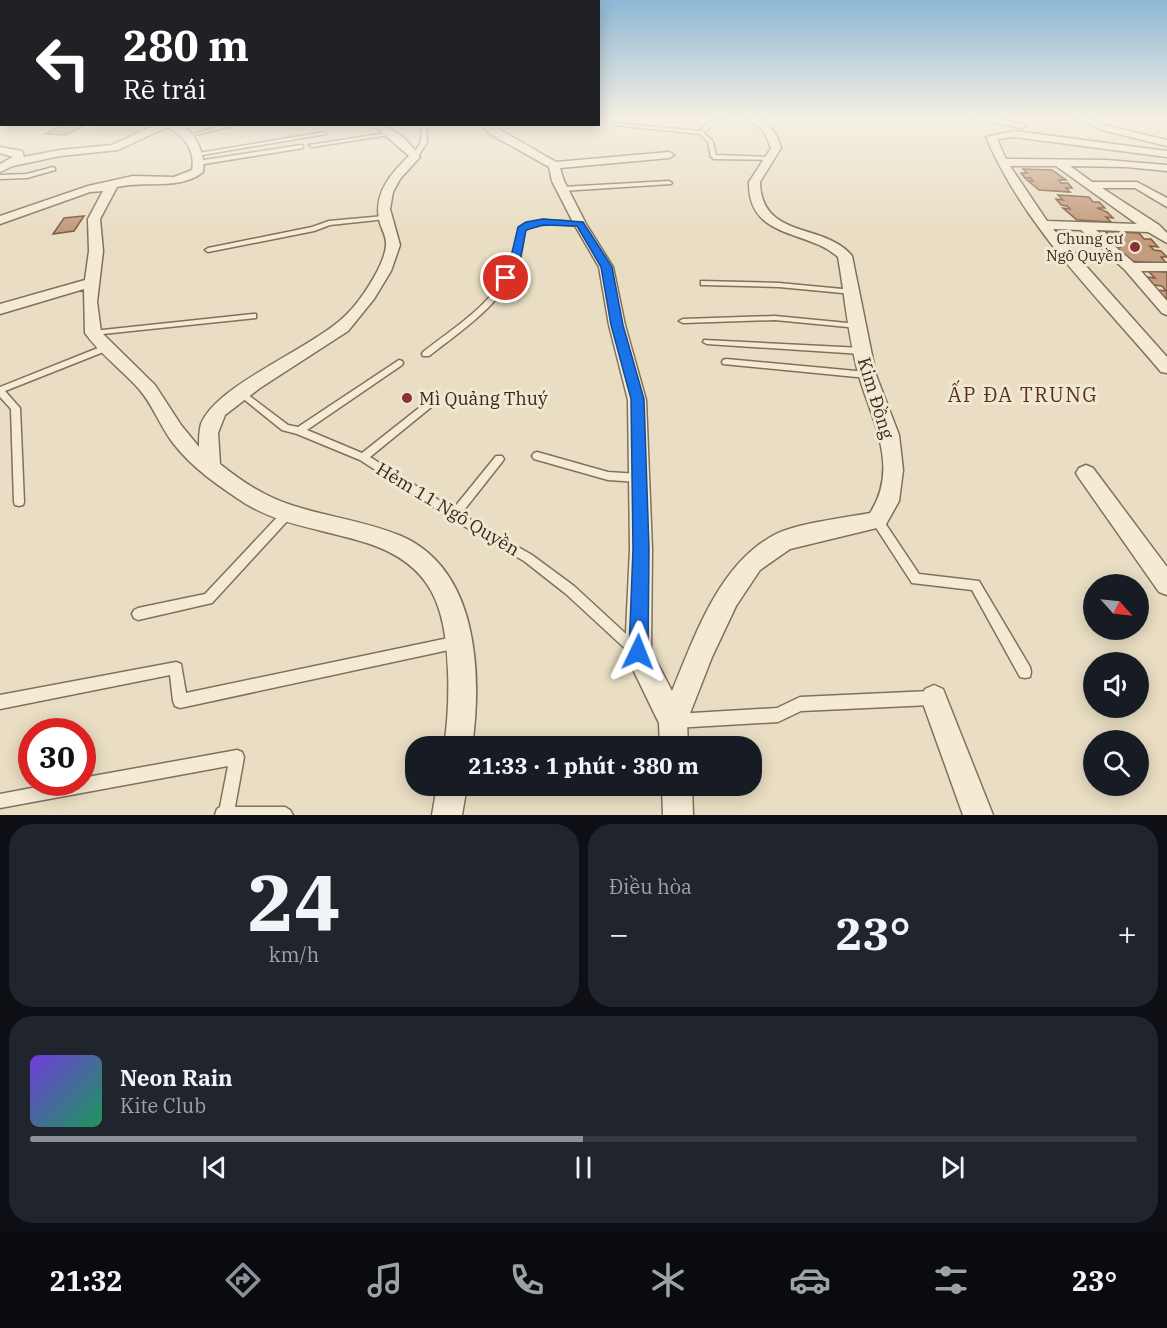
<!DOCTYPE html>
<html lang="vi">
<meta charset="utf-8">
<style>
body{margin:0;font-family:"IBM Plex Serif",serif;background:#20242c;color:#f1f3f6;height:100vh;display:flex;flex-direction:column;font-size:22px;white-space:nowrap}
*{box-sizing:border-box;margin:0}
p{font-size:20px;color:#9ea1a6}
.icon{flex:none;width:33px;height:33px;fill:none;stroke:currentColor;stroke-width:2;stroke-linecap:round;stroke-linejoin:round}
.map{position:relative;height:815px;overflow:hidden}
.panel{display:flex;flex-direction:column;gap:9px;padding:9px;background:#0d0f14;flex:1}
.panel>*{flex:none}
.hud{position:absolute;left:0px;top:0px;width:600px;height:126px;box-shadow:0 3px 15px #0003;background:#202124;color:#fff;overflow:hidden}
.needle{width:39px;rotate:117deg}
.tools{position:absolute;left:1083px;top:574px;display:grid;gap:12px}
.tools a{display:grid;place-items:center;width:66px;height:66px;border-radius:50%;background:#171b24;box-shadow:0 3px 15px #0003;font-size:30px}
.speed{position:absolute;left:18px;top:718px;display:flex;gap:12px;font-size:30px;font-weight:700;text-align:center}
.speed>*{display:grid;place-content:center;width:78px;height:78px;border-radius:50%;background:#171b24;box-shadow:0 3px 15px #0003;line-height:1}
.speed .limit{border:9px solid #d22;background:#fff;color:#111}
.pin{position:absolute;display:grid;place-items:center;width:51px;height:51px;color:#fff;margin:-26px;border:3px solid #fff;border-radius:50%;box-shadow:0 2px 6px #0007}
.me{position:absolute;width:66px;margin:-33px;rotate:2deg;stroke-linejoin:round;filter:drop-shadow(0 0 4px #0008)}
.turn{display:flex;align-items:center;gap:21px;height:126px;padding:0 24px;font-size:27px}
.turn .icon{width:78px;height:78px;stroke-width:2.5}
.turn b{display:block;font-size:42px;line-height:51px}
.big{font-size:45px;font-weight:700;line-height:1.1}
.panel .card{flex:1;display:flex;flex-direction:column;justify-content:center;gap:9px;min-width:0;padding:0 21px;border-radius:24px;background:#20242c}
.panel .dial{align-items:center;gap:0}
.dial b{font-size:78px;line-height:1}
.song{display:flex;align-items:center;gap:18px}
.cover{width:72px;height:72px;border-radius:9px;background:linear-gradient(135deg,hsl(260 70% 55%),hsl(150 70% 35%))}
.played{height:6px;border-radius:3px;background:linear-gradient(90deg,#8c9099 50%,#363941 50%)}
.keys{display:flex;justify-content:space-around;direction:ltr}
.heat{display:flex;justify-content:space-between;align-items:center;font-size:33px;direction:ltr}
.panel .tiles{flex:1;display:grid;gap:9px;grid-template-columns:1fr 1fr}
.card:last-child{grid-column:span 2}
.trip{position:absolute;left:405px;top:736px;width:357px;height:60px;border-radius:24px;background:#171b24;box-shadow:0 3px 15px #0003;font-weight:700;line-height:60px;text-align:center}
.menu{display:flex;height:96px;justify-content:space-around;align-items:center;background:#090b0e;color:#9ea1a6}
.menu .icon{width:42px;height:42px}
.menu .on{color:#8c9099}
.menu b{font-size:27px;color:#f1f3f6}
.map>svg:first-child{display:block}
</style>
<div class="map">
<svg width="1167" height="815" viewBox="0 0 1167 815">
<rect width="100%" height="100%" fill="#e9dec3"/>
<!-- green -->
<path fill="#c0c598" d="M 99,125 L 156,125 L 136,136 L 83,133 Z"/>
<!-- building -->
<path fill="#c39b7d" stroke="#7d5b44" stroke-width="1.5" d="M 64,124 L 87,124 L 66,135 L 45,134 Z
M 1023,169 L 1052,170 L 1066,180 L 1059,180 L 1061,183 L 1068,183 L 1072,188 L 1066,188 L 1070,192 L 1039,190 L 1027,180 L 1033,181 L 1031,178 L 1025,178 L 1021,173 L 1027,173 Z
M 1058,195 L 1089,197 L 1093,202 L 1099,202 L 1105,208 L 1097,208 L 1107,212 L 1113,218 L 1106,217 L 1111,222 L 1077,220 L 1063,208 L 1070,209 L 1067,206 L 1061,205 L 1056,199 L 1063,200 Z
M 84,216 L 74,231 L 53,234 L 64,218 Z
M 1105,231 L 1139,233 L 1144,239 L 1151,239 L 1158,247 L 1150,246 L 1154,250 L 1161,251 L 1167,257 L 1161,257 L 1167,264 L 1129,261 L 1112,247 L 1120,247 L 1117,244 L 1109,243 L 1104,236 L 1111,237 Z
M 1148,271 L 1167,272 L 1167,299 L 1157,290 L 1166,291 L 1162,286 L 1154,285 L 1147,277 L 1155,278 Z"/>
<g fill="none" stroke-linecap="round" stroke-linejoin="round">
<defs>
<path id="service" d="M 720,117 L 726,117 L 710,127 L 704,133 L 713,142 L 716,155 L 770,157 L 772,158 L 772,160 L 714,159 L 711,157 L 708,142 L 700,134 L 614,125 L 612,124 L 614,123 L 700,131 L 706,125 Z
M 230,124 L 240,124 L 187,137 L 185,136 Z
M 422,124 L 426,124 L 427,142 L 417,158 L 415,159 L 412,157 L 421,142 Z
M 324,132 L 326,133 L 326,134 L 196,156 L 193,154 Z
M 387,133 L 389,133 L 389,135 L 312,147 L 309,145 Z
M 301,145 L 303,146 L 303,148 L 198,165 L 195,163 L 198,161 Z
M 53,167 L 55,168 L 55,170 L 27,178 L 0,179 L 0,175 L 27,174 Z
M 669,181 L 672,183 L 671,184 L 562,191 L 559,189 L 562,187 Z
M 384,216 L 387,218 L 386,219 L 330,225 L 314,231 L 208,252 L 205,250 L 208,248 L 312,227 L 329,221 Z
M 542,220 L 580,222 L 583,224 L 580,226 C 561,225 542,221 525,230 C 523,241 522,252 519,262 C 504,303 462,330 429,356 L 423,356 L 422,354 L 423,352 C 455,327 495,303 511,264 C 516,252 515,239 520,228 L 526,224 Z
M 701,281 L 779,283 L 853,290 L 857,292 L 853,294 L 779,287 L 704,285 L 701,285 Z
M 253,314 L 256,314 L 256,318 L 93,335 L 89,333 L 93,331 Z
M 775,316 L 858,324 L 862,326 L 858,328 L 775,320 L 683,323 L 679,321 L 683,319 Z
M 704,340 L 862,348 L 866,351 L 862,354 L 707,344 L 703,342 Z
M 108,344 L 112,347 L 111,349 L 5,391 L 20,408 L 24,502 L 23,505 L 19,506 L 15,505 L 14,502 L 11,409 L 0,397 L 0,387 Z
M 726,359 L 867,372 L 871,375 L 867,378 L 723,364 L 722,362 L 723,360 Z
M 399,360 L 402,361 L 403,363 L 402,365 L 307,430 L 362,453 L 429,400 L 435,400 L 436,402 L 435,404 L 370,457 L 453,509 L 496,456 L 502,456 L 504,459 L 502,462 L 461,514 L 532,555 L 574,586 L 638,645 L 640,649 L 638,653 L 634,655 L 630,653 L 566,594 L 524,561 L 450,518 L 360,460 L 297,434 L 282,430 L 236,393 L 237,391 L 243,391 L 288,425 L 298,427 Z
M 537,452 L 608,472 L 639,474 L 643,475 L 644,478 L 643,481 L 639,482 L 608,480 L 534,459 L 532,456 L 534,453 Z
M 286,511 L 290,512 L 291,515 L 290,518 L 212,603 L 138,620 L 134,618 L 132,614 L 134,610 L 138,608 L 205,594 L 282,512 Z
M 877,516 L 881,517 L 919,574 L 979,581 L 1030,667 L 1031,672 L 1030,677 L 1025,678 L 1020,677 L 972,590 L 912,583 L 873,523 L 872,520 L 873,517 Z
M 458,636 L 462,638 L 464,642 L 462,646 L 458,648 L 180,708 L 175,706 L 173,701 L 170,675 L 0,709 L 0,695 L 176,662 L 181,664 L 186,693 Z
M 931,691 L 936,693 L 938,698 L 936,703 L 931,705 L 801,711 L 778,722 L 675,728 L 670,726 L 668,721 L 670,716 L 675,714 L 777,708 L 800,697 Z
M 237,750 L 242,752 L 244,757 L 235,807 L 285,807 L 290,810 L 293,815 L 215,815 L 217,809 L 220,807 L 228,766 L 0,808 L 0,794 L 58,783 L 82,783 L 82,778 Z"/>
<path id="minor" d="M 746,117 C 765,117 776,129 781,148 L 760,182 C 761,240 825,222 852,256 L 876,375 L 899,435 L 903,470 L 899,501 L 885,526 L 790,549 L 760,570 L 736,606 L 712,657 L 687,721 L 688,747 L 660,747 L 659,723 L 625,653 L 630,549 L 628,400 L 609,325 L 599,267 L 574,224 L 552,181 L 549,167 L 490,134 L 480,124 L 490,124 L 556,162 L 669,152 L 674,155 L 669,158 L 560,168 L 564,181 L 586,224 L 613,267 L 625,325 L 646,400 L 652,549 L 651,651 L 672,691 C 695,636 719,563 776,534 C 799,523 844,518 870,513 C 900,467 872,421 859,376 C 848,338 845,296 838,257 C 807,229 748,240 749,182 L 771,148 L 764,131 Z
M 965,117 L 990,117 L 1027,125 L 1022,128 Z
M 1074,117 L 1087,117 L 1108,126 L 1167,140 L 1167,146 L 1102,130 Z
M 157,124 C 163,124 171,123 177,124 C 195,129 206,155 203,172 C 180,191 144,180 117,187 L 100,219 L 103,251 L 97,302 L 101,332 L 155,385 L 181,425 L 199,447 C 199,439 199,431 201,424 C 217,384 312,349 346,315 C 360,302 385,265 386,245 C 387,236 380,227 379,219 C 374,193 391,173 409,156 L 372,124 C 390,124 410,141 420,157 L 400,179 L 393,192 L 390,209 L 400,245 L 391,271 L 374,299 L 348,331 L 260,388 L 225,415 L 218,433 L 220,464 C 241,481 265,497 291,505 C 327,517 366,521 401,536 C 479,570 482,675 472,747 L 444,747 C 448,721 449,696 448,670 C 446,607 432,564 367,543 C 327,530 283,526 246,504 C 220,487 192,468 173,443 C 160,426 153,405 139,389 C 122,370 100,354 85,333 L 84,289 L 0,314 L 0,304 L 85,280 L 89,251 L 88,219 L 103,191 L 90,192 L 0,224 L 0,216 L 88,186 L 133,176 L 174,177 L 192,170 C 196,151 184,135 167,127 L 118,150 L 60,156 L 13,166 L 0,172 L 0,164 L 13,157 L 0,153 L 0,147 L 22,151 L 24,157 L 60,150 L 112,145 Z
M 1015,131 L 1167,151 L 1167,157 L 1015,137 L 997,139 L 1006,159 L 1106,160 L 1167,165 L 1167,171 L 1126,167 L 1070,166 L 1092,182 L 1137,182 L 1167,198 L 1167,207 L 1135,188 L 1102,188 L 1159,225 L 1167,233 L 1167,243 L 1148,232 L 1096,230 L 1134,263 L 1167,263 L 1167,271 L 1141,271 L 1167,301 L 1167,315 L 1162,313 L 1125,270 L 1081,230 L 1053,229 L 1167,357 L 1167,373 L 1161,372 C 1099,298 1024,227 986,137 ZM 1010,166 L 1056,166 L 1137,224 L 1047,221 Z
M 1086,465 L 1093,468 L 1167,567 L 1167,595 L 1159,592 L 1079,478 L 1076,473 L 1079,468 Z
M 934,685 L 943,689 L 993,815 L 963,815 L 921,698 L 925,689 Z
M 437,786 L 467,786 L 462,815 L 432,815 Z
M 662,786 L 692,786 L 693,815 L 663,815 Z"/>
</defs>
<!-- service casing -->
<use href="#service" stroke="#81705c" stroke-width="3"/>
<!-- minor casing -->
<use href="#minor" stroke="#81705c" stroke-width="3"/>
<!-- service -->
<use href="#service" fill="#f5ebd5" fill-rule="evenodd"/>
<!-- minor -->
<use href="#minor" fill="#f5ebd5" fill-rule="evenodd"/>
</g>
<!-- sky -->
<linearGradient id="sky" x2="0" y2="1"><stop stop-color="#8db7d4"/><stop offset="0.51" stop-color="#f5f0e4"/><stop offset="1" stop-color="#f5f0e4" stop-opacity="0"/></linearGradient>
<rect width="1167" height="231" fill="url(#sky)"/>
<!-- route -->
<path fill="#1a73e8" stroke="#114b97" stroke-width="1.5" d="M 543,219 L 583,222 L 612,267 L 623,325 L 644,399 L 649,549 L 648,652 L 645,659 L 638,662 L 631,659 L 629,652 L 633,549 L 631,399 L 611,325 L 601,267 L 577,226 L 543,225 L 526,230 L 519,265 L 510,280 L 501,278 L 509,265 L 518,227 L 526,222 Z"/>
<!-- markers -->
<g fill="#893232" stroke="#f1e8d2" stroke-width="2">
<circle cx="1135" cy="247" r="6"/>
<circle cx="407" cy="398" r="6"/>
</g>
<g text-anchor="middle" dominant-baseline="central" stroke-width="6" stroke-linejoin="round" paint-order="stroke">
<!-- far-poi labels -->
<g font-size="15" fill="#32281e" stroke="#f1e8d2" text-anchor="end">
<text x="1123" y="238">Chung cư<tspan x="1123" dy="17">Ngô Quyền</tspan></text>
</g>
<!-- poi labels -->
<g font-size="18" fill="#32281e" stroke="#f1e8d2" text-anchor="start">
<text x="419" y="398">Mì Quảng Thuý</text>
</g>
<!-- street labels -->
<g font-size="18" fill="#32281e" stroke="#f1e8d2">
<text transform="translate(876 398) rotate(73)">Kim Đồng</text>
<text transform="translate(448 509) rotate(31)">Hẻm 11 Ngô Quyền</text>
</g>
<!-- neighbourhood labels -->
<g font-size="20" letter-spacing="1.5" fill="#5a2f22" stroke="#f1e8d2">
<text x="1023" y="394">ẤP ĐA TRUNG</text>
</g>
</g>
</svg>
<div class="tools">
<a><svg class="needle" viewBox="-14 -14 28 28"><path d="M0-13l5 13h-10z" fill="#e53935"/><path d="M0 13l5-13h-10z" fill="#9ea1a6"/></svg></a>
<a><svg class="icon" aria-label="sound" viewBox="0 0 24 24"><path d="M4 9h4l5-4v14l-5-4H4zM17 9q2 3 0 6"/></svg></a>
<a><svg class="icon" aria-label="search" viewBox="0 0 24 24"><circle cx="10" cy="10" r="6"/><path d="M15 15l6 6"/></svg></a>
</div>
<div class="speed"><div class="limit">30</div></div>
<div class="pin" style="left:506px;top:278px;background:#d93025"><svg class="icon" aria-label="arrive" viewBox="0 0 24 24"><path d="M6 21V4h12l-3 4 3 4H6"/></svg></div>
<svg class="me" style="left:638px;top:652px" viewBox="-20 -20 40 40"><path d="M0-17L14 15 0 8-14 15z" fill="#1a73e8" stroke="#fff" stroke-width="4"/></svg>
<div class="trip">21:33 · 1 phút · 380 m</div>
<div class="hud">
<div class="turn"><svg class="icon" aria-label="left" viewBox="0 0 24 24"><path d="M17 20v-9H6M10 6l-5 5 5 5"/></svg><div><b>280 m</b>Rẽ trái</div></div>
</div>
</div>
<section class="panel">
<div class="tiles">
<div class="card dial"><b>24</b><p>km/h</p></div>
<div class="card"><p>Điều hòa</p>
<div class="heat"><a>−</a><b class="big">23°</b><a>+</a></div>
</div>
<div class="card">
<div class="song"><i class="cover"></i><div><b>Neon Rain</b><p>Kite Club</p></div></div>
<div class="played"></div>
<div class="keys"><svg class="icon" aria-label="previous" viewBox="0 0 24 24"><path d="M18 5L8 12l10 7zM5 5v14"/></svg><svg class="icon" aria-label="pause" viewBox="0 0 24 24"><path d="M8 5v14M16 5v14"/></svg><svg class="icon" aria-label="next" viewBox="0 0 24 24"><path d="M6 5l10 7-10 7zM19 5v14"/></svg></div>
</div>
</div>
</section>
<nav class="menu">
<b>21:32</b>
<svg class="icon on" aria-label="directions" viewBox="0 0 24 24"><path d="M12 3l9 9-9 9-9-9zM9 14v-3h6M13 9l2 2-2 2"/></svg>
<svg class="icon" aria-label="music" viewBox="0 0 24 24"><path d="M9 18V5l10-2v13"/><circle cx="6" cy="18" r="3"/><circle cx="16" cy="16" r="3"/></svg>
<svg class="icon" aria-label="phone" viewBox="0 0 24 24"><path d="M5 4h4l2 5-3 2q2 4 5 5l2-3 5 2v4C11 20 4 13 5 4z"/></svg>
<svg class="icon" aria-label="climate" viewBox="0 0 24 24"><path d="M12 3v18M4 7l16 10M4 17L20 7"/></svg>
<svg class="icon" aria-label="car" viewBox="0 0 24 24"><path d="M5 17H2v-5l4-1 3-4h7l3 4 3 1v5h-3M9 17h6M6 11h13"/><circle cx="7" cy="17" r="2"/><circle cx="17" cy="17" r="2"/></svg>
<svg class="icon" aria-label="filters" viewBox="0 0 24 24"><path d="M4 7h16M4 17h16"/><circle cx="9" cy="7" r="2"/><circle cx="15" cy="17" r="2"/></svg>
<b>23°</b>
</nav>
